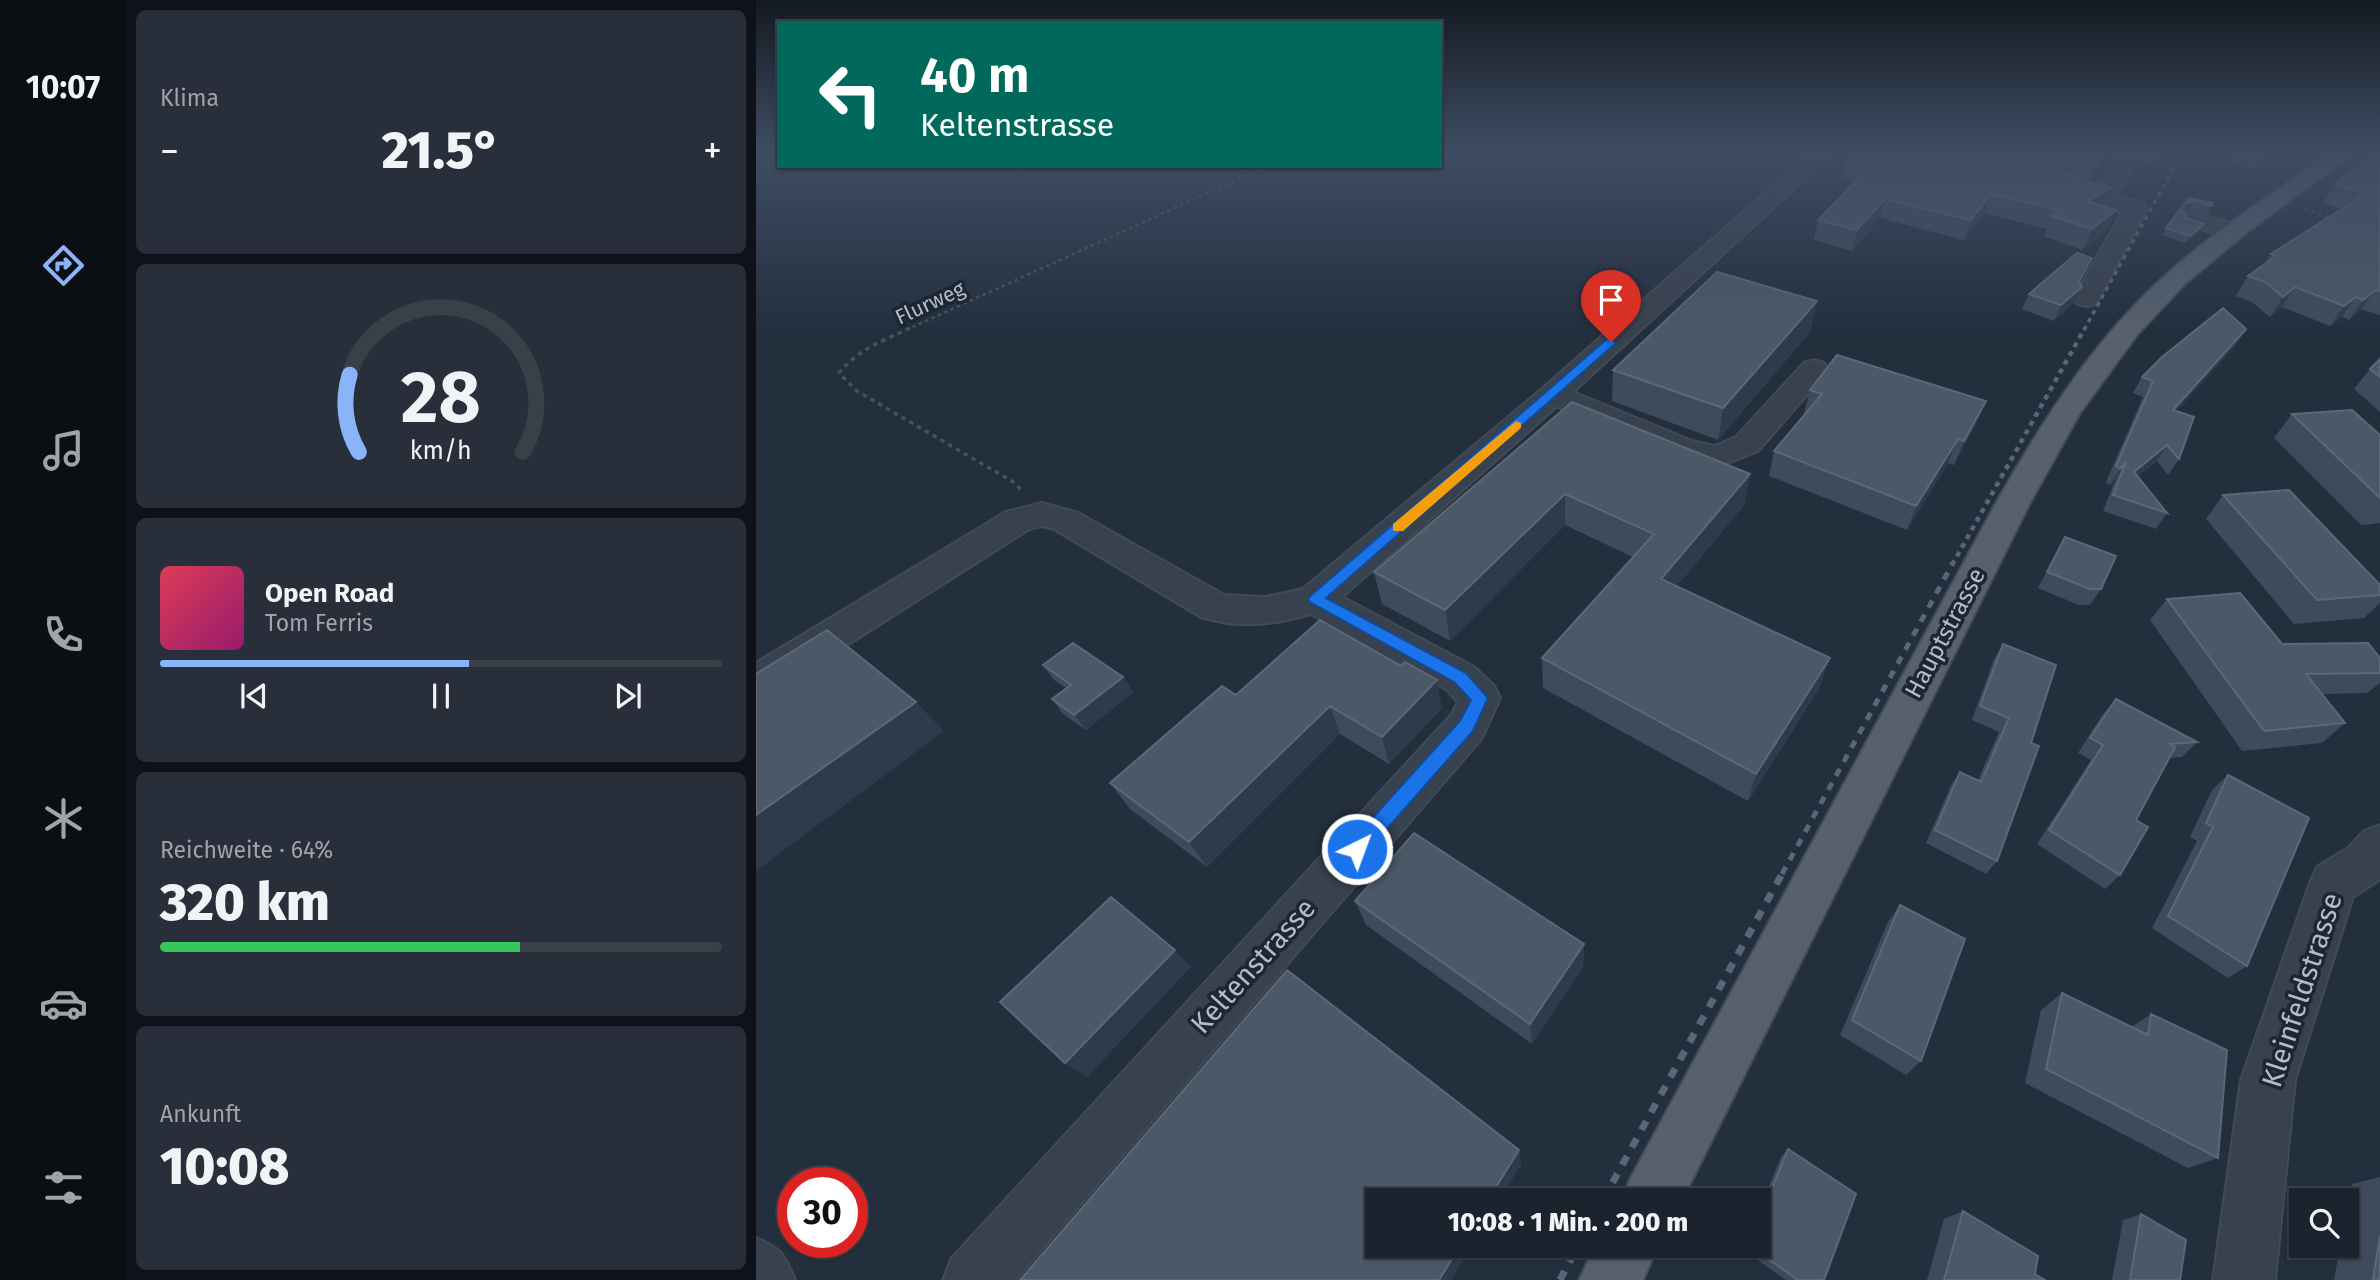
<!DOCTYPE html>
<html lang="de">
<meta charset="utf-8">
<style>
body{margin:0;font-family:"Fira Sans",sans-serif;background:#282f3a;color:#f1f3f6;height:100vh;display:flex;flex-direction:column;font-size:26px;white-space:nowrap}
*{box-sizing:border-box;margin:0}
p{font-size:23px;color:#a0a4aa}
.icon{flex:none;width:38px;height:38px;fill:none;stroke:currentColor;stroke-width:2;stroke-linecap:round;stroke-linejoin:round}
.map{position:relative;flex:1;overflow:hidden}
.sheet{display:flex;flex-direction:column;gap:10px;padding:10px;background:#0f1319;width:630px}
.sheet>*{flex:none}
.top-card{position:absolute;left:21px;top:21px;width:665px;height:147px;border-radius:0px;box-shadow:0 2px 5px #0004,0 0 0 2px #39404a;background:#00695c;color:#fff;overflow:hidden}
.tools{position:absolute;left:1533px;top:1188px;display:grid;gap:14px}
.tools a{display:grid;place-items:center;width:70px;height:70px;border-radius:0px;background:#1b232e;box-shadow:0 2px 5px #0004,0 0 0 2px #39404a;font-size:35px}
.speed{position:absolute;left:21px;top:1167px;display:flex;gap:14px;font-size:35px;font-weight:700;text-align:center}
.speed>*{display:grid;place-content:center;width:91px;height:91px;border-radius:50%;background:#1b232e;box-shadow:0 2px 5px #0004,0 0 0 2px #39404a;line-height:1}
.speed .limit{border:10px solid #d22;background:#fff;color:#111}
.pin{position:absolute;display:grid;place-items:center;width:60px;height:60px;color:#fff;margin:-72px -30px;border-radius:50% 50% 50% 0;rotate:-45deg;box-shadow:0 0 7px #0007}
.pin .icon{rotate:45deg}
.me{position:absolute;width:77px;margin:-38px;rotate:42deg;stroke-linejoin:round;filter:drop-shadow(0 0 5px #0008)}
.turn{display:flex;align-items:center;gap:24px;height:147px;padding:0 28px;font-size:32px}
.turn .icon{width:91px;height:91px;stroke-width:2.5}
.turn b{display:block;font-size:49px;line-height:60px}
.big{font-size:52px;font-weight:800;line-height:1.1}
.sheet .card{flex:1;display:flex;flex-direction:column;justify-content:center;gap:10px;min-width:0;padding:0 24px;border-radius:10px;background:#282f3a}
.sheet .dial{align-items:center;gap:0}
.dial svg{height:182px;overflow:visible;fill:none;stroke:#39404a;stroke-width:7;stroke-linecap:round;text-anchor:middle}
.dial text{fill:#f1f3f6;stroke:none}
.song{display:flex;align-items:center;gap:21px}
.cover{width:84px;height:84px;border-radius:10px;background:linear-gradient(135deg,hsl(350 70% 55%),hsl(320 70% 35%))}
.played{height:7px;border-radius:4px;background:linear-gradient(90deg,#8ab4f8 55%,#39404a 55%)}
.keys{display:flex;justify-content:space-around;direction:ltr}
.heat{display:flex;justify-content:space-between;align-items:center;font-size:38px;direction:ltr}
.charge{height:10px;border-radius:5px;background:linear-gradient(90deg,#34c759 64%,#39404a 0)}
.trip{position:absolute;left:609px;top:1188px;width:406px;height:70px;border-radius:0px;background:#1b232e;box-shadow:0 2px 5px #0004,0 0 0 2px #39404a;font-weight:800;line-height:70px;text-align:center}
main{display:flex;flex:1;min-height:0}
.menu{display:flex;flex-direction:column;width:126px;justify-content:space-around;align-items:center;background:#0b0e12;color:#a0a4aa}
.menu .icon{width:49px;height:49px}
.menu .on{color:#8ab4f8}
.menu b{font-size:32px;color:#f1f3f6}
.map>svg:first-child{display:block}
</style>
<main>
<nav class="menu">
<b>10:07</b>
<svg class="icon on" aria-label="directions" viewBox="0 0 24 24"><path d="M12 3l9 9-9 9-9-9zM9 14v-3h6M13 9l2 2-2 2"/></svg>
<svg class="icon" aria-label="music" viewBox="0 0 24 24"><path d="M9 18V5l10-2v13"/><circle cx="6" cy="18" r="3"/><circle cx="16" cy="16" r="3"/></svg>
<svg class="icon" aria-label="phone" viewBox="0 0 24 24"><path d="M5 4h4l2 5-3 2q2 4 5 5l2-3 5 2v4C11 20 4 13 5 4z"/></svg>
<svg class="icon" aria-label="climate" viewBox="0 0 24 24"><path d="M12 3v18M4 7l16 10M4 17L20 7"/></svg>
<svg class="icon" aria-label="car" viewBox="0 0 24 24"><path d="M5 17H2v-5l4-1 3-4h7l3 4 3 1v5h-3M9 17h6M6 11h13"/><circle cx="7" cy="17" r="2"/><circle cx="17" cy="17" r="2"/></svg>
<svg class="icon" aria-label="filters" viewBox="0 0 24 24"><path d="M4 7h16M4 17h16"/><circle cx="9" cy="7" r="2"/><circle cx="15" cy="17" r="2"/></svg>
</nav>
<section class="sheet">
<div class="card"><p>Klima</p>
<div class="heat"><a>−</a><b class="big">21.5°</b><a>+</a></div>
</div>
<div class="card dial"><svg viewBox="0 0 100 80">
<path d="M14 69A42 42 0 1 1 86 69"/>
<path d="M14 69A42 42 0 0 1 10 35" stroke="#8ab4f8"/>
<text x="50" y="56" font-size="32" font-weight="700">28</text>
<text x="50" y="72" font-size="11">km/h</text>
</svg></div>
<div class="card">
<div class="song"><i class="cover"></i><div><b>Open Road</b><p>Tom Ferris</p></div></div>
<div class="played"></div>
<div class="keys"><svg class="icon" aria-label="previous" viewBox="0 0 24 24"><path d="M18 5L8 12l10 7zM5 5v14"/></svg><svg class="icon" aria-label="pause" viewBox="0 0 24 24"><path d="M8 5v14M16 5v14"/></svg><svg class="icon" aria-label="next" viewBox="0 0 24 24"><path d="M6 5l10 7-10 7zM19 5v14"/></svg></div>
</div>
<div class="card"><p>Reichweite · 64%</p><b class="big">320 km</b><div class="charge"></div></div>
<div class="card"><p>Ankunft</p><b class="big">10:08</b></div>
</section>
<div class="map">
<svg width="1624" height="1280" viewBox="0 0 1624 1280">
<rect width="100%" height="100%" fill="#242f3e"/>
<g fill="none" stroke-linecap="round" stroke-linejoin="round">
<defs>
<path id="minor" d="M 1057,151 L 1079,151 L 817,392 L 936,441 L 959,446 L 980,437 L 1048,363 L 1058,360 L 1068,363 L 1072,369 L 1068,375 L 1002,451 L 962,467 L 915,455 L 801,406 L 586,597 L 718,667 L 738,686 L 744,698 L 726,738 L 259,1280 L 187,1280 L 196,1258 L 696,714 L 702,702 L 690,689 L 555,614 C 516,625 484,629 445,617 L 298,529 L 286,526 L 273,529 L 14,694 L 0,699 L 0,663 L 250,512 L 286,503 L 322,513 L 468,595 L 509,597 L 547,589 L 787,388 Z
M 1186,151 L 1217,151 L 1342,190 L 1366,151 L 1386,151 L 1360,196 L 1387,204 L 1390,209 L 1340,304 L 1331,306 L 1322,304 L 1318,298 L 1366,212 L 1189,155 Z
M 1435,211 L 1485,227 L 1489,232 L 1485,237 L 1477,239 L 1427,223 L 1423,218 L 1427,213 Z
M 1624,825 L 1624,879 L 1597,897 L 1539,1080 L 1519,1280 L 1457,1280 L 1485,1080 L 1554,883 L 1561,867 L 1592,848 L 1608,831 Z
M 0,1238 C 26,1249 28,1254 39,1280 L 0,1280 Z"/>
<path id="major" d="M 1577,151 L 1601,151 L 1490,233 L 1429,284 L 1381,335 L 1324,413 L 1274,503 L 926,1200 L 866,1200 L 874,1179 L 1240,503 C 1287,420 1339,338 1411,274 C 1462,228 1521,191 1577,151 Z
M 839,1246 L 902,1246 L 887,1280 L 823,1280 Z"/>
</defs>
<!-- minor casing -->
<use href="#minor" stroke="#414a57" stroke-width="4"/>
<!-- major casing -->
<use href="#major" stroke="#414a57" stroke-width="4"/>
<!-- path-far1 -->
<path stroke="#3f5557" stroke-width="2.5" stroke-dasharray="3.5 3.5" stroke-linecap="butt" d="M 1432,157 L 1435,151
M 1549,209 L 1577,219
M 150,330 L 511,166"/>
<!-- path -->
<path stroke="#3f5557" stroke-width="3.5" stroke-dasharray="4.5 4.5" stroke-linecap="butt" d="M 154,328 C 127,341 102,349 83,373 L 101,391 L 259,483 L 267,492"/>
<!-- minor -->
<use href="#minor" fill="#38414e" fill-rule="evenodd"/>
<!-- major -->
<use href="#major" fill="#56606e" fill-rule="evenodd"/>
<!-- rail-far3 -->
<path stroke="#5a6575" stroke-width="3.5" stroke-dasharray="4.5 4.5" stroke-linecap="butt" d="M 1328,330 L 1427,151"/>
<!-- rail-far2 -->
<path stroke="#5a6575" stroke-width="4.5" stroke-dasharray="5 5" stroke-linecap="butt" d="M 1196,565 L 1329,328"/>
<!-- rail-far1 -->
<path stroke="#5a6575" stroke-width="5" stroke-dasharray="8 8" stroke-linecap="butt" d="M 1026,874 L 1197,563"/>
<!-- rail -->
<path stroke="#5a6575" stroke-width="7" stroke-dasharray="10 10" stroke-linecap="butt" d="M 847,1200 L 1027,872
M 804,1280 L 822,1246"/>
</g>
<!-- wall -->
<path fill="#3f4b5c" d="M 1100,151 L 1364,151 L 1359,157 L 1348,155 L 1333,182 L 1355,188 L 1347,206 L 1351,231 L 1326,250 L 1288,236 L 1291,229 L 1228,213 L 1208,240 L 1124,218 L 1096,251 L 1058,240 L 1062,220 L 1099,182 L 1086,179 L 1090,160 Z
M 1387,151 L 1404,151 L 1397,165 L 1383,162 Z
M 1476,151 L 1520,151 L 1520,153 L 1514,151 L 1504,169 L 1470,162 Z
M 1624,151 L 1624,315 L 1605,309 L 1593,320 L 1586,317 L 1574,326 L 1526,307 L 1514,317 L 1496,302 L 1480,296 L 1492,276 L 1508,265 L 1515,254 L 1586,209 L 1567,203 L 1579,184 Z
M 1433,198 L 1457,203 L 1452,214 L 1434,208 L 1426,211 L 1430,218 L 1444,231 L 1429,243 L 1406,235 L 1410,228 Z
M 1329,273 L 1324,283 L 1326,287 L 1318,303 L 1298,321 L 1266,309 L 1273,294 Z
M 1490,329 L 1480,345 L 1420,411 L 1423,459 L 1412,475 L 1401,461 L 1381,477 L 1411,513 L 1400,529 L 1347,511 L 1360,478 L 1354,485 L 1350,482 L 1387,397 L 1377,393 L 1386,377 Z
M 1054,332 L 962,440 L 856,401 L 857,370 Z
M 1624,359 L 1624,412 L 1598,389 L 1614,369 Z
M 1054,390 L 1219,425 L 1198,465 L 1192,463 L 1151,530 L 1013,476 L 1018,451 L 1049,415 L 1048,414 Z
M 816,402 L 994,474 L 988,505 L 921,586 L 1063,689 L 992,801 L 787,688 L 786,658 L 877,557 L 809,525 L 694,641 L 626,604 L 618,572 Z
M 1536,414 L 1624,435 L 1624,523 L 1605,525 L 1518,438 Z
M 1467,495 L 1624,585 L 1624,603 L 1608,618 L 1538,624 L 1450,519 Z
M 1309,537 L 1345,589 L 1334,605 L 1323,605 L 1282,588 Z
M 1411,599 L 1526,644 L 1624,658 L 1624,683 L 1611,693 L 1566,694 L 1589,723 L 1566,743 L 1486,751 L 1394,620 Z
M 1247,644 L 1275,743 L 1241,861 L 1230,874 L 1170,843 L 1195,785 L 1204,772 L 1222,780 L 1243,732 L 1216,720 L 1238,659 Z
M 287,665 L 367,677 L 377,692 L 330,730 L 307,714 L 296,699 L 310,688 L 298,680 Z
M 480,695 L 686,708 L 633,764 L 584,734 L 451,867 L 374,809 L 354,783 Z
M 1360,699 L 1441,742 L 1426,757 L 1414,758 L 1380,820 L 1364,875 L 1349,889 L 1281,844 L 1335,760 L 1322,753 L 1347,714 Z
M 1472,775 L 1491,966 L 1472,978 L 1396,928 L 1441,841 L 1434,837 L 1456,790 Z
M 599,901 L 828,944 L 827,967 L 776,1044 L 610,925 Z
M 1144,905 L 1165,1061 L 1150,1075 L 1084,1035 L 1131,924 Z
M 1306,993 L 1375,1027 L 1395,1014 L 1462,1158 L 1432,1168 L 1269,1083 L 1285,1010 Z
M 1032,1149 L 1068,1280 L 1030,1280 L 986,1249 L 988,1246 L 1003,1246 L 1003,1210 L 1025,1157 Z
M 1624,1177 L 1624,1280 L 1578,1280 L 1584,1246 L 1591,1246 L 1591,1210 L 1596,1184 Z
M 1207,1211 L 1279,1274 L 1289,1280 L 1171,1280 L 1188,1219 Z
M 1385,1214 L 1424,1280 L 1356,1280 L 1367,1220 Z"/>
<!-- shaded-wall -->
<path fill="#2f3b4b" d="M 1347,151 L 1349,151 L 1331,184 L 1340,165 Z
M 1355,188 L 1346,208 L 1331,201 Z
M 1235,194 L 1228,213 L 1208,240 L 1215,220 Z
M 1129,199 L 1124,218 L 1096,251 L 1101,230 Z
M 1438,201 L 1434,208 L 1426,210 L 1425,209 L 1430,203 Z
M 1360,210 L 1351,231 L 1326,250 L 1336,229 Z
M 1448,224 L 1444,231 L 1429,243 L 1434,236 Z
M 1336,258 L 1317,295 L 1326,287 L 1318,303 L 1298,321 L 1305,305 Z
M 1539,287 L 1526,307 L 1514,317 L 1527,297 Z
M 1620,290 L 1605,309 L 1593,320 L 1607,300 Z
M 1600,297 L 1586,317 L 1574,326 L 1588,306 Z
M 1061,301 L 1054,332 L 962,440 L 967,408 Z
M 1490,329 L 1480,345 L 1407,426 L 1417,410 Z
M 1230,401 L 1219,425 L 1198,465 L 1208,441 Z
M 1202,439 L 1192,463 L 1151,530 L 1160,506 Z
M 1411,445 L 1401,461 L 1368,488 L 1378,472 Z
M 1370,462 L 1360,478 L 1354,485 L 1364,469 Z
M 994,474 L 988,505 L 901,610 L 905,579 Z
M 809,494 L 809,525 L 694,641 L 689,610 Z
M 1074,658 L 1063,689 L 992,801 L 1000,774 Z
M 367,677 L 377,692 L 330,730 L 318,715 Z
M 681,680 L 686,708 L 633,764 L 626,737 Z
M 160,702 L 188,731 L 0,871 L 0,815 Z
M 574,706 L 584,734 L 451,867 L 433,842 Z
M 828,944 L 827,967 L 776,1044 L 774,1024 Z
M 419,950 L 435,967 L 331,1077 L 309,1063 Z
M 763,1150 L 766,1164 L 743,1200 L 732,1200 Z
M 704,1246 L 716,1246 L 695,1280 L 683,1280 Z"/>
<!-- building -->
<path fill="#4b5868" stroke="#5c6777" stroke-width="2" d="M 1100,151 L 1234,151 L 1355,188 L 1331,201 L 1360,210 L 1336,229 L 1296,216 L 1305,210 L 1235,194 L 1215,220 L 1129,199 L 1101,230 L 1062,220 L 1115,166 L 1090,160 Z
M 1295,151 L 1347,151 L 1340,165 Z
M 1624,151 L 1624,291 L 1620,290 L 1607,300 L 1600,297 L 1588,306 L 1539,287 L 1527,297 L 1509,282 L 1492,276 L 1520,256 L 1515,254 L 1609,194 L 1579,184 Z
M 1433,198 L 1457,203 L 1456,206 L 1438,201 L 1430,203 L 1425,209 L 1430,218 L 1448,224 L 1434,236 L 1410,228 Z
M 1321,253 L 1336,258 L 1323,281 L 1326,287 L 1305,305 L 1273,294 Z
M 961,272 L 1061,301 L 967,408 L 857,370 Z
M 1467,308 L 1490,329 L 1417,410 L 1438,417 L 1423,459 L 1411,445 L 1378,472 L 1411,513 L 1357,495 L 1370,462 L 1364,469 L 1360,466 L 1397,381 L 1386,377 L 1406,357 Z
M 1081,355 L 1230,401 L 1208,441 L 1202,439 L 1160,506 L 1018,451 L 1066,394 L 1054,390 Z
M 1624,359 L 1624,377 L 1614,369 Z
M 816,402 L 994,474 L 905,579 L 1074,658 L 1000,774 L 786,658 L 898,534 L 809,494 L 689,610 L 618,572 Z
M 1596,410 L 1624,435 L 1624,498 L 1536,414 Z
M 1533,490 L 1624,585 L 1624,595 L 1561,600 L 1467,495 Z
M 1309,537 L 1360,556 L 1345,589 L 1334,589 L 1291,572 Z
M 1484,593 L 1526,644 L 1612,643 L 1624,658 L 1624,673 L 1550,674 L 1589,723 L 1508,731 L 1411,599 Z
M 564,620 L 645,666 L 649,662 L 681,680 L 626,737 L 574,706 L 433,842 L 354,783 L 466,686 L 480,695 Z
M 71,630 L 160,702 L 0,815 L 0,674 Z
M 317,643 L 367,677 L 318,715 L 296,699 L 315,685 L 287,665 Z
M 1247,644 L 1300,665 L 1275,743 L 1283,746 L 1241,861 L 1179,830 L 1204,772 L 1225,782 L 1253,718 L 1224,706 Z
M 1360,699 L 1441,742 L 1414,744 L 1419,747 L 1380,820 L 1392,827 L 1364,875 L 1293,830 L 1347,745 L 1334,738 Z
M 1472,775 L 1553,818 L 1491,966 L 1412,916 L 1457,827 L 1450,823 Z
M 658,833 L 828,944 L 774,1024 L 599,901 Z
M 355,897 L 419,950 L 309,1063 L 244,1002 Z
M 1144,905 L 1209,939 L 1165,1061 L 1096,1020 Z
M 531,970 L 763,1150 L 732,1200 L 621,1200 L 621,1246 L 704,1246 L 683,1280 L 264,1280 Z
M 1306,993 L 1392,1035 L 1395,1014 L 1471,1050 L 1462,1158 L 1290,1069 Z
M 1032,1149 L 1100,1194 L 1068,1280 L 1042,1280 L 994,1246 L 1003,1246 L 1003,1220 Z
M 1207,1211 L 1282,1256 L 1279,1274 L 1289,1280 L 1188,1280 Z
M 1385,1214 L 1430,1240 L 1424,1280 L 1374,1280 Z
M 1624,1236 L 1624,1280 L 1618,1280 L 1617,1279 Z"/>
<!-- sky -->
<linearGradient id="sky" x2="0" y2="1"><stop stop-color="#141a22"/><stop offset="0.46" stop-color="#3f4d63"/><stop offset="1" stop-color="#3f4d63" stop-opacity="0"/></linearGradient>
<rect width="1624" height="330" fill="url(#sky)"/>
<!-- route -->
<path fill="#1a73e8" stroke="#114b97" stroke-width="2" d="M 851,339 L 861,342 L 570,598 L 710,673 L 732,698 L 717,731 L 608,855 L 601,858 L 594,855 L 592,849 L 594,843 L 704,721 L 715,700 L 698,682 L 554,602 L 552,598 Z"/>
<!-- slow -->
<path fill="#f59e0b" d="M 760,421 L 765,423 L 765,428 L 647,531 L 637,531 L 637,524 Z"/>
<g text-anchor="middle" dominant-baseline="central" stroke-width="7" stroke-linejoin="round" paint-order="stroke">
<!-- far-street labels -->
<g font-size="21" fill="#b4bcc9" stroke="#1d2633">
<text transform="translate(174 303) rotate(-25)">Flurweg</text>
</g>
<!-- street labels -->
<g font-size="24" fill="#b4bcc9" stroke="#1d2633">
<text transform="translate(1189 633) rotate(-62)">Hauptstrasse</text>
</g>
<!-- near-street labels -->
<g font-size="28" fill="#b4bcc9" stroke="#1d2633">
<text transform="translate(497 966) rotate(-48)">Keltenstrasse</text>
<text transform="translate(1546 990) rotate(-72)">Kleinfeldstrasse</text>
</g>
</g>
</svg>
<div class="tools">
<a><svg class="icon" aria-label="search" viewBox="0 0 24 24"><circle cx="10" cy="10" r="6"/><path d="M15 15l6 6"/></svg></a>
</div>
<div class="speed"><div class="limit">30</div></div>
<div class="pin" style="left:855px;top:342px;background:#d93025"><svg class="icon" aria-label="arrive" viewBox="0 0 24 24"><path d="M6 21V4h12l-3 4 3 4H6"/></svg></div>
<svg class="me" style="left:601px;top:849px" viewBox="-20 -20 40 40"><circle r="17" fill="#1a73e8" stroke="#fff" stroke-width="3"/><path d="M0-11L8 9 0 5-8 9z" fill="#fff"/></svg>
<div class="trip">10:08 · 1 Min. · 200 m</div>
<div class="top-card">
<div class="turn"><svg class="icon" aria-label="left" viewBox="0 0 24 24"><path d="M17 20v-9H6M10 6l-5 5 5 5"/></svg><div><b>40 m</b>Keltenstrasse</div></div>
</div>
</div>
</main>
